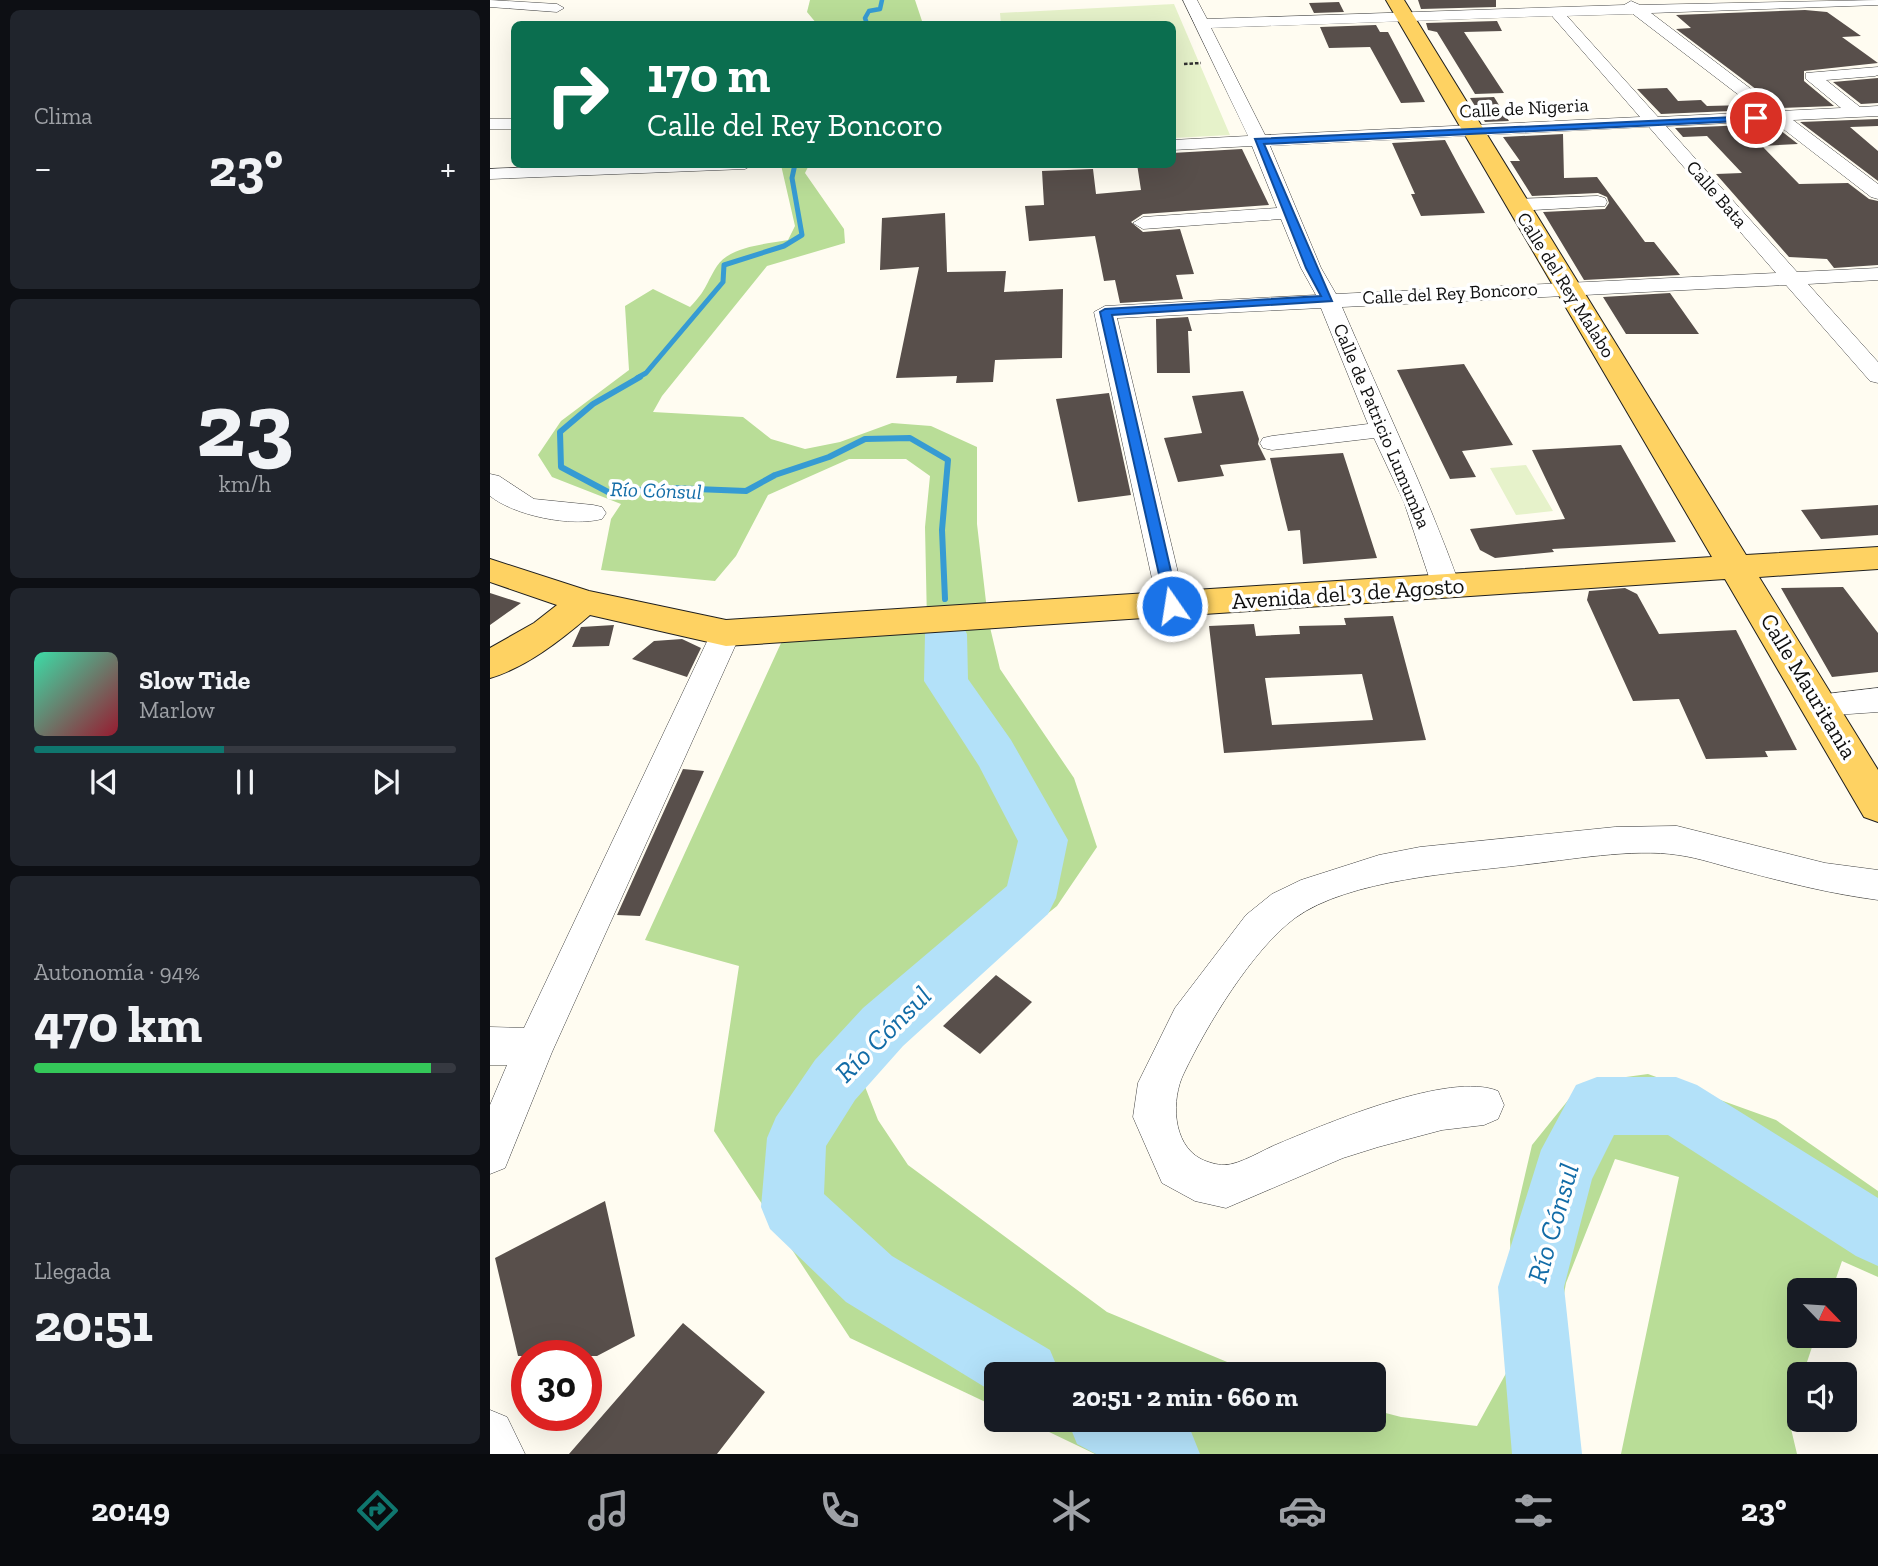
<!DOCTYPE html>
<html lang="es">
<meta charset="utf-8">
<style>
body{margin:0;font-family:"Zilla Slab",serif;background:#20242c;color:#f1f3f6;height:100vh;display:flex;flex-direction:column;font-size:26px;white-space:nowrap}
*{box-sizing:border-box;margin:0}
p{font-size:23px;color:#9ea1a6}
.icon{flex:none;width:38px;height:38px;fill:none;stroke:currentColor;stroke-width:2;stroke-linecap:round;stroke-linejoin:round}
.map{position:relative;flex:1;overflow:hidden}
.side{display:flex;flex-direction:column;gap:10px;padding:10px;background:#0d0f14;width:490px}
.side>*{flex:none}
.banner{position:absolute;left:21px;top:21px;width:665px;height:147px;border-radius:10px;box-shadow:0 7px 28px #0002;background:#0b6e4f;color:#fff;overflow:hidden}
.needle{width:46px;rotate:115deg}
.tools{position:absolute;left:1297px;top:1278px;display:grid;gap:14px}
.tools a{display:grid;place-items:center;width:70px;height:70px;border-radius:10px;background:#171b24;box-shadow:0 7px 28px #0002;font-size:35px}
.speed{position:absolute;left:21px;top:1340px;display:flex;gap:14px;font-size:35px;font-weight:700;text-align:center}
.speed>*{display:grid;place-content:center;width:91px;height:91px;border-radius:50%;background:#171b24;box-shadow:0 7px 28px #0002;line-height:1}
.speed .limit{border:10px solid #d22;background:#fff;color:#111}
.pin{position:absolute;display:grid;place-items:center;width:60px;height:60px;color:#fff;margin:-30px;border:4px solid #fff;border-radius:50%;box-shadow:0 2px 7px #0007}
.me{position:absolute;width:77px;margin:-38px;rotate:347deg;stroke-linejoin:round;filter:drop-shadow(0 0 5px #0008)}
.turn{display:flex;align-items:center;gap:24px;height:147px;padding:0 21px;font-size:32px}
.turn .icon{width:91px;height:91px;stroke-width:2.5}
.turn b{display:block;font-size:49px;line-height:60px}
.big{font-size:52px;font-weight:700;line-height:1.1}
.side .tile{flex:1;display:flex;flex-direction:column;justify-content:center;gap:10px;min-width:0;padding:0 24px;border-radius:10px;background:#20242c}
.side .dial{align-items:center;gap:0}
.dial b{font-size:91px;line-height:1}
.song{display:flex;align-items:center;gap:21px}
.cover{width:84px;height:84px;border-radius:10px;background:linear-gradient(135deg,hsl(160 70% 55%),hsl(350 70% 35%))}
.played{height:7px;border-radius:4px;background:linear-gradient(90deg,#0f766e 45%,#363941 45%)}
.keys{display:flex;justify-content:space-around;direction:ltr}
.heat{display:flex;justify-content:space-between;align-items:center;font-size:38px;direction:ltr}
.charge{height:10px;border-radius:5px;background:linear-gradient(90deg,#34c759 94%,#363941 0)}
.trip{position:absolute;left:494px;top:1362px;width:402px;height:70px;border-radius:10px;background:#171b24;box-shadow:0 7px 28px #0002;font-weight:700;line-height:70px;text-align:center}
.dock{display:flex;height:112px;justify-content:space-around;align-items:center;background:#090b0e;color:#9ea1a6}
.dock .icon{width:49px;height:49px}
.dock .active{color:#0f766e}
.dock b{font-size:32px;color:#f1f3f6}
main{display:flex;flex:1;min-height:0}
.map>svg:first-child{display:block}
</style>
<main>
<section class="side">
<div class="tile"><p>Clima</p>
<div class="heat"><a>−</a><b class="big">23°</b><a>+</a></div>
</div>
<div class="tile dial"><b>23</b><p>km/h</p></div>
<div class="tile">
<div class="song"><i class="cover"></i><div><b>Slow Tide</b><p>Marlow</p></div></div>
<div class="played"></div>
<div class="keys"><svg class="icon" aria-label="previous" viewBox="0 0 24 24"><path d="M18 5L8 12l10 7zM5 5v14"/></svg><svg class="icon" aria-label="pause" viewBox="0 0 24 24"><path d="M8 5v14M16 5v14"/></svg><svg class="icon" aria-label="next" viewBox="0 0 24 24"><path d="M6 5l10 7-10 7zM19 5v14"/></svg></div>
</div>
<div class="tile"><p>Autonomía · 94%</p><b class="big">470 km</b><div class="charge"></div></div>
<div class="tile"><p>Llegada</p><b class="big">20:51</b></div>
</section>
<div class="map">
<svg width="1388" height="1454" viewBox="0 0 1388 1454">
<rect width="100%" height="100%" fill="#fffcf1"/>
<!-- forest -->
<path fill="#b9dd97" d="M 320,0 L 425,0 L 433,24 L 327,24 L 317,12 Z
M 291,165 L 319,165 L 315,173 L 354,229 L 355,243 L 277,266 L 172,396 L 163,412 L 253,417 L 281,439 L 315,449 L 350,442 L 402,423 L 441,426 L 487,447 L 487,524 L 498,619 L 510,669 L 584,778 L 607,847 L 567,906 L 454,997 L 374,1084 L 388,1120 L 418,1165 L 617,1312 L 766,1374 L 506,1374 L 506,1407 L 360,1338 L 224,1131 L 249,966 L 155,940 L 297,630 L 437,622 L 435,527 L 440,476 L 416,459 L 359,459 L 278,495 L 246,556 L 225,581 L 111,570 L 121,519 L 131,504 L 62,477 L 48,455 L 71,421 L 139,370 L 135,306 L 163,289 L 200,307 C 217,290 216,283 227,266 C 240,246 277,244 298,240 L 305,226 Z
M 1158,1074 L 1286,1120 L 1388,1191 L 1388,1277 L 1352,1261 L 1342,1290 L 1309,1290 L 1309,1335 L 1326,1335 L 1313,1374 L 1309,1374 L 1309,1384 L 1298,1416 L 1307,1454 L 1131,1454 L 1189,1177 L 1125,1159 L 1076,1283 L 1051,1421 L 1036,1454 L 605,1454 L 532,1419 L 884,1419 L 884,1410 L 911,1417 L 987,1426 L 1025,1357 L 1020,1239 L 1042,1145 L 1092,1083 Z"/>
<!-- pitch -->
<path fill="#e6f2ca" d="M 684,4 L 740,135 L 683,138 L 682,24 L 511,24 L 510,13 Z
M 1036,465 L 1063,511 L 1026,515 L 1000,468 Z"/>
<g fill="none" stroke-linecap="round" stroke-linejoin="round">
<!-- stream-far2 -->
<path stroke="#369bd3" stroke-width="4.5" d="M 377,24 L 375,18 L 379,11 L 390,9 L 392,0"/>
<!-- stream-far1 -->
<path stroke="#369bd3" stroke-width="5" d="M 147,378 L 156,373 L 233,282 L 234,265 L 294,246 L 312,235 L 302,178 L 305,164"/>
<!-- stream -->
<path stroke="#369bd3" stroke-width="6" d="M 150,377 L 103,404 L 70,432 L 71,467 L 118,492 L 181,488 L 256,491 L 285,475 L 339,457 L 375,439 L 420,438 L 458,460 L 452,530 L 455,599"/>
<!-- river -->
<path fill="#b3e1f9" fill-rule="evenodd" d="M 456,619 L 471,623 L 477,634 L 478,679 L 521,740 L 578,840 L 566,898 L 558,914 L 413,1046 L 365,1100 L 336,1146 L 334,1194 L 402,1256 L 560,1350 L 570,1374 L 506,1374 L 506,1394 L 356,1302 L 280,1229 L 271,1207 L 277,1138 L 286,1117 L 325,1060 L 373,1008 L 517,886 L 528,841 L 489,766 L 434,681 L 435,634 L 441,623 Z
M 1107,1077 L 1186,1077 L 1207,1085 L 1388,1198 L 1388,1266 L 1366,1256 L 1178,1135 L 1124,1135 L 1102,1179 L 1074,1287 L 1092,1454 L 1022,1454 L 1008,1287 L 1051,1150 L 1086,1085 Z
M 577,1419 L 682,1419 L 700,1429 L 710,1454 L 606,1454 L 587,1444 Z"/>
</g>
<!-- building -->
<path fill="#584f4b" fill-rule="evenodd" d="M 928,0 L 1006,0 L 1006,7 L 931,9 Z
M 849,2 L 854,12 L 824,13 L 819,3 Z
M 1315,10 L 1337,12 L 1371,36 L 1352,37 L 1388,63 L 1314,71 L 1314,81 L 1344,106 L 1291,108 L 1186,29 L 1201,28 L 1186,15 Z
M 1007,21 L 1012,31 L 974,32 L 1014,93 L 985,94 L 947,32 L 938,30 L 936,23 Z
M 886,25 L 890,32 L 898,32 L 935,102 L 911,103 L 880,47 L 839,48 L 830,27 Z
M 1388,78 L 1388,103 L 1371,104 L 1343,82 Z
M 1177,88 L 1188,101 L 1211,100 L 1217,106 L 1257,105 L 1264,110 L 1171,114 L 1147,89 Z
M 1004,97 L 1019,121 L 995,122 L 980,98 Z
M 1388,119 L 1388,126 L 1360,127 L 1388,151 L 1388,181 L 1310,122 Z
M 1282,124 L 1308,144 L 1272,146 L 1309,184 L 1358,183 L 1379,199 L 1388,201 L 1388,265 L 1344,268 L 1337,259 L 1299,257 L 1226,174 L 1252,173 L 1217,136 L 1193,137 L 1185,128 Z
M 1073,134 L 1074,178 L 1107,177 L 1155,242 L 1164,242 L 1190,275 L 1094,280 L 1053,212 L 1115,209 L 1119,203 L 1117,197 L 1108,193 L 1042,196 L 1020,161 L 1030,161 L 1013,137 Z
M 955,140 L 971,170 L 995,213 L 931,216 L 921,194 L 925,194 L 902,143 Z
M 752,149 L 779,205 L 653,214 L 641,222 L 653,232 L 690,229 L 704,274 L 686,275 L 693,299 L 630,303 L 625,280 L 614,281 L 605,236 L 539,241 L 535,206 L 554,205 L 552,171 L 603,169 L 606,194 L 651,190 L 647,164 L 682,164 L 682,153 Z
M 455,213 L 457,272 L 516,271 L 514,292 L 573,289 L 572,358 L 505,360 L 503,382 L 466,383 L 467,376 L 406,378 L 429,267 L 390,270 L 392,218 Z
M 1180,293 L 1209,334 L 1136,334 L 1113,297 Z
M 698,317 L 702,331 L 698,331 L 700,373 L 667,373 L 666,319 Z
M 974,364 L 1023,445 L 972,451 L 986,477 L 960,479 L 907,370 Z
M 753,391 L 769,439 L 768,444 L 776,460 L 730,465 L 734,476 L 688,482 L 674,438 L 712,433 L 702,396 Z
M 619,393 L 641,495 L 588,502 L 566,399 Z
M 1131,445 L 1186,542 L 1062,549 L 1064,552 L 1005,558 L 990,550 L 980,529 L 1075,519 L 1042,450 Z
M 853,453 L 887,558 L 813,564 L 810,530 L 798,531 L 780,458 Z
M 1388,505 L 1388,535 L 1331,539 L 1311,510 Z
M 1353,587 L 1388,633 L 1388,672 L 1342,677 L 1291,588 Z
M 1135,588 L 1147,594 L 1169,634 L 1246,630 L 1307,750 L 1275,751 L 1278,757 L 1216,759 L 1189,699 L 1143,701 L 1097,600 L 1099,591 Z
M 0,593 L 31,603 L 0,625 Z
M 903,616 L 936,740 L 734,753 L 719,626 L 764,624 L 766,636 L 810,634 L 809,626 L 856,625 L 854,618 ZM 872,674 L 883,720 L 782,725 L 775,678 Z
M 124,625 L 119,646 L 82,647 L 91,627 Z
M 192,639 L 211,648 L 197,677 L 142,659 L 164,641 Z
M 193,769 L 214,771 L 150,916 L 127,915 Z
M 506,975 L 542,1002 L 490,1054 L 453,1026 Z
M 115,1201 L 145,1336 L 107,1356 L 28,1356 L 5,1258 Z
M 193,1323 L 275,1392 L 227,1454 L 79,1454 Z"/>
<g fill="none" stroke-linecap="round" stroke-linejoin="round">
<defs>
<path id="minor" d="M 0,0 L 67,4 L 74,8 L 67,12 L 0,7 Z
M 693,0 L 707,0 L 717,19 L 1134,5 L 1141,1 L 1150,5 L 1388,0 L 1388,5 L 1161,13 L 1290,111 L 1351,108 L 1316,79 L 1316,73 L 1388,67 L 1388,75 L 1385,76 L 1336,80 L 1370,107 L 1388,106 L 1388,116 L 1303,120 L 1388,184 L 1388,199 L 1381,197 L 1283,121 L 1176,126 L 1307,272 L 1388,268 L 1388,280 L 1318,284 L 1388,362 L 1388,383 L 1380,381 L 1296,285 L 852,307 C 892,400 936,491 970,586 L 966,593 L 956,596 L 946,593 L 942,586 L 914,502 L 884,438 L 782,450 L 773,448 L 770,443 L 773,438 L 782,436 L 878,424 L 831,308 L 627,318 L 696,606 L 692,613 L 682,616 L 672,613 L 668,606 L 604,312 L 615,306 L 826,295 L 811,268 L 791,219 L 653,229 L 643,223 L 653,217 L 787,208 L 762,146 L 682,150 L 682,140 L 758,136 ZM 1143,14 L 1271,112 L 1168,117 L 1077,16 ZM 1062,16 L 1150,117 L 775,135 L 721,28 ZM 1159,127 L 1286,273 L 846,294 L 831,268 L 780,146 Z
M 0,119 L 24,119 L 24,129 L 0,129 Z
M 104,164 L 264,164 L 255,169 L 0,179 L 0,169 Z
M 1108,196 L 1115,198 L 1117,202 L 1115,206 L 1026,211 L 1017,205 L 1026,199 Z
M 0,474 L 9,476 L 44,499 L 103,505 L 112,507 L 116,513 L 112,519 C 81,527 25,516 0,496 Z
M 236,623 L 246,626 L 251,633 L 62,1052 L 15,1168 L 0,1174 L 0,1105 L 17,1065 L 0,1065 L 0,1027 L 34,1028 L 221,633 L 226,626 Z
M 1388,688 L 1388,712 L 1330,716 L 1319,712 L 1315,704 L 1319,696 Z
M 1187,826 L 1335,863 L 1388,870 L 1388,900 C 1342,894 1298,883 1253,871 C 1232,866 1210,858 1188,855 C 1143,848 1078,860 1032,865 C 967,873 859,879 805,918 C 762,950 717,1025 694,1073 C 681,1099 682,1144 711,1159 C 717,1162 727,1165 734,1165 C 750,1165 774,1149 790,1143 C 838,1123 960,1071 1008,1091 L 1014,1105 L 1008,1119 L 994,1125 L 952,1130 L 888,1147 L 853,1158 L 736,1208 L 705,1201 L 672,1183 L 643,1117 L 648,1083 L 685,1008 L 756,915 L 782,894 L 811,880 L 889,855 L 930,847 L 1125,827 Z
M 0,1410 L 17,1417 L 35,1454 L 0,1454 Z"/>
<path id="major" d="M 896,0 L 914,0 L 1256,555 L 1388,547 L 1388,569 L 1269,577 L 1388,770 L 1388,822 L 1374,817 L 1235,579 L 236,646 L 100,615 C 71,640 37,667 0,678 L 0,648 L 44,623 L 67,605 L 0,582 L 0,559 L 99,591 L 236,620 L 1222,557 Z"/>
</defs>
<!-- minor casing -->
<use href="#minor" stroke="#424242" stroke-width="1"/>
<!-- major casing -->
<use href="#major" stroke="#202020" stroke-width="2"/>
<!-- path -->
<path stroke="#313131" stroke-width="2.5" stroke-dasharray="3.5 2" stroke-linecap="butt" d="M 694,64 L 711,63"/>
<!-- minor -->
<use href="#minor" fill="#fff" fill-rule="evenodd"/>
<!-- major -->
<use href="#major" fill="#fed262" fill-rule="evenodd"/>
</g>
<!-- route -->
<path fill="#1a73e8" stroke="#114b97" stroke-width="2" d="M 1266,116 L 1269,120 L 774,144 L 842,301 L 622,315 L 689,606 L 687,610 L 677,610 L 610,312 L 615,309 L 831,296 L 816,268 L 765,139 Z"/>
<g text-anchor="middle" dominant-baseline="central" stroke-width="7" stroke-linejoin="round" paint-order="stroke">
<!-- far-street labels -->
<g font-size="19" fill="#0f0f0f" stroke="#fff">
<text transform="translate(1034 108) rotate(-3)">Calle de Nigeria</text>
<text transform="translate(1227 194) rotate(49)">Calle Bata</text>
<text transform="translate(1076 285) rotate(58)">Calle del Rey Malabo</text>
<text transform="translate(960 293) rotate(-3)">Calle del Rey Boncoro</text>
<text transform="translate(892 426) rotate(67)">Calle de Patricio Lumumba</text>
</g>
<!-- far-water labels -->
<g font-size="21" font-style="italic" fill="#126ca7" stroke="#fff">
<text transform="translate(166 490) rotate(2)">Río Cónsul</text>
</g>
<!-- street labels -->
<g font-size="23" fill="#0f0f0f" stroke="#fff">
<text transform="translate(858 593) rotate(-4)">Avenida del 3 de Agosto</text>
<text transform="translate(1319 686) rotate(59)">Calle Mauritania</text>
</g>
<!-- near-water labels -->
<g font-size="28" font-style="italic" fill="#126ca7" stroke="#fff">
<text transform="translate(393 1034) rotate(-45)">Río Cónsul</text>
<text transform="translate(1063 1223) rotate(-74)">Río Cónsul</text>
</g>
</g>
</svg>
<div class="tools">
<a><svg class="needle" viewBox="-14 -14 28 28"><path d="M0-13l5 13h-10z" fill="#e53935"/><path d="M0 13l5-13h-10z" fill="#9ea1a6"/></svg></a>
<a><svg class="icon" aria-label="sound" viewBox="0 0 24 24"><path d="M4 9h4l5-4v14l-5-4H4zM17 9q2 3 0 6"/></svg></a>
</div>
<div class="speed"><div class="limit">30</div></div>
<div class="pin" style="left:1266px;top:118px;background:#d93025"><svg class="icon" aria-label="arrive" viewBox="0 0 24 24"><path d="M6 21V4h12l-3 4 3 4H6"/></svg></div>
<svg class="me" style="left:682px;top:606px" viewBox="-20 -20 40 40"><circle r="17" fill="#1a73e8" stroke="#fff" stroke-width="3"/><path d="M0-11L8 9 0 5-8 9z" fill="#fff"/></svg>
<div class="trip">20:51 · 2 min · 660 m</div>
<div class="banner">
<div class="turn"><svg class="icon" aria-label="right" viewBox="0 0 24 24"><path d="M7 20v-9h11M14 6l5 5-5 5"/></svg><div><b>170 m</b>Calle del Rey Boncoro</div></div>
</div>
</div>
</main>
<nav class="dock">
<b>20:49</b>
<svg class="icon active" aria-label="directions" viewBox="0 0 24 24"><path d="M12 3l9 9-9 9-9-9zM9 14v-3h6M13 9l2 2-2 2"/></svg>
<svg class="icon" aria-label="music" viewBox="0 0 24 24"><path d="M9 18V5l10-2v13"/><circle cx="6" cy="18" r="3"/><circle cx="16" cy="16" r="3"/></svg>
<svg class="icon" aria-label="phone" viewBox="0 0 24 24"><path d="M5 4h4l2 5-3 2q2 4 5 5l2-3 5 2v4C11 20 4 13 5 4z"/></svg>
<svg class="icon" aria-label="climate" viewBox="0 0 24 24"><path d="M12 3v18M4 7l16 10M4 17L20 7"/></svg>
<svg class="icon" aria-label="car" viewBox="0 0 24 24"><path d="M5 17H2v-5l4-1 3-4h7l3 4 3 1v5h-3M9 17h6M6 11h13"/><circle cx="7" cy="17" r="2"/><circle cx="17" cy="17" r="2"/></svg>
<svg class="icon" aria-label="filters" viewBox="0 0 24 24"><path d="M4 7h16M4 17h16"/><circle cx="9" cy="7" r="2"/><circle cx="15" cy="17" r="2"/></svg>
<b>23°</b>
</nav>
